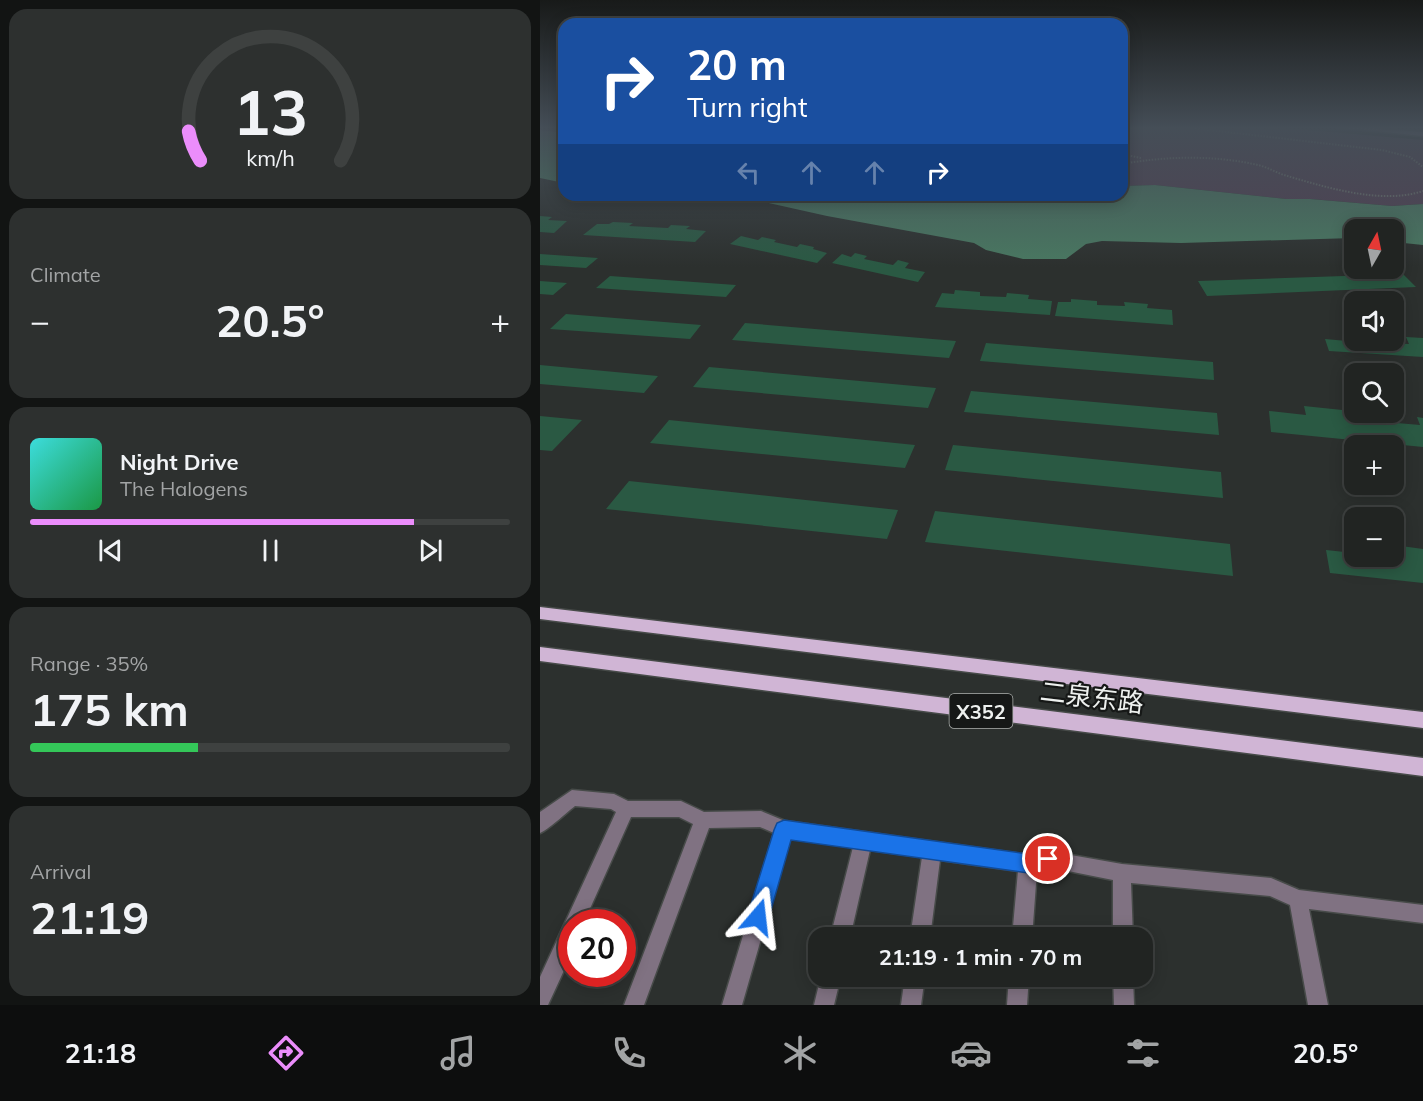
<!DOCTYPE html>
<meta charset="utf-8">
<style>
body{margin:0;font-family:Mulish,"Noto Sans SC",sans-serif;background:#2d302f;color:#f1f3f6;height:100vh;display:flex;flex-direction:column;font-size:22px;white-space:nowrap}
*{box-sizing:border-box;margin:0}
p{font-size:20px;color:#a2a4a5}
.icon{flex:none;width:33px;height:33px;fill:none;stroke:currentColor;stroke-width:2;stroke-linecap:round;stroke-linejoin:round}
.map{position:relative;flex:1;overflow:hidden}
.sheet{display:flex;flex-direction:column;gap:9px;padding:9px;background:#121413;width:540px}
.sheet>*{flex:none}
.hud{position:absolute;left:18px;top:18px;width:570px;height:183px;border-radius:18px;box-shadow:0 3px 15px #0003,0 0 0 2px #3e4140;background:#1a4fa0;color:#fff;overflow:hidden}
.needle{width:39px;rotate:9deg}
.buttons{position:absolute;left:804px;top:219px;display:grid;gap:12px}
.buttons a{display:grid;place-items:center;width:60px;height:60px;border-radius:12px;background:#212422;box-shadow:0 3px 15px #0003,0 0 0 2px #3e4140;font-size:30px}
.speed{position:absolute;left:18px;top:909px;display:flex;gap:12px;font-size:30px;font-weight:700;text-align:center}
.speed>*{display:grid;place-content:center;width:78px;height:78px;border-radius:50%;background:#212422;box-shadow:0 3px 15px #0003,0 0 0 2px #3e4140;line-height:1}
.speed .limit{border:9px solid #d22;background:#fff;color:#111}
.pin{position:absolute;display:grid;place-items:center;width:51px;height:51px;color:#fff;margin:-26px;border:3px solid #fff;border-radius:50%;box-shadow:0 2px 6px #0007}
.me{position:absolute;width:66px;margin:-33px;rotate:17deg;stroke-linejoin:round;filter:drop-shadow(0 0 4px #0008)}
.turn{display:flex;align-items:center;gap:21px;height:126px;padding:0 30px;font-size:27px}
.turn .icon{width:78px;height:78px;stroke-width:2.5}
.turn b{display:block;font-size:42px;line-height:51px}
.lanes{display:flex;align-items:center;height:57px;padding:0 30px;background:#0003;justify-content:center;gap:30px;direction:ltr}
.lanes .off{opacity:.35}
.big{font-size:45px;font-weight:700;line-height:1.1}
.sheet .tile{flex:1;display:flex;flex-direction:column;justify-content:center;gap:9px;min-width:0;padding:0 21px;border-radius:18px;background:#2d302f}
.sheet .dial{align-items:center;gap:0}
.dial svg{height:156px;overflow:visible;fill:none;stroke:#3e4140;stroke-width:7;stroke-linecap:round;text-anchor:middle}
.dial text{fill:#f1f3f6;stroke:none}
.song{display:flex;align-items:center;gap:18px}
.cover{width:72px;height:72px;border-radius:9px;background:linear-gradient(135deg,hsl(180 70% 55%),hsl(140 70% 35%))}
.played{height:6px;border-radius:3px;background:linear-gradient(90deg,#eb8dfb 80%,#3e4140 80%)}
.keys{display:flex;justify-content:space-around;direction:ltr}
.heat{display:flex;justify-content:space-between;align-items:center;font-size:33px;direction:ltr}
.charge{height:9px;border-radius:4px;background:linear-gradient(90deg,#34c759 35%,#3e4140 0)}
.trip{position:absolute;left:268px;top:927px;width:345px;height:60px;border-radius:18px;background:#212422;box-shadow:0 3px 15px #0003,0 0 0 2px #3e4140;font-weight:700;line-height:60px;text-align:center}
.tab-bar{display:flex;height:96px;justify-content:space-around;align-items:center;background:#0d0e0e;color:#a2a4a5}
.tab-bar .icon{width:42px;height:42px}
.tab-bar .active{color:#eb8dfb}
.tab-bar b{font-size:27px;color:#f1f3f6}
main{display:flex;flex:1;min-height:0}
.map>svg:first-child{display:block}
</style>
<main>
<section class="sheet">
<div class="tile dial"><svg viewBox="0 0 100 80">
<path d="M14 69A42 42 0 1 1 86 69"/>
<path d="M14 69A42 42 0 0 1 8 54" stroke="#eb8dfb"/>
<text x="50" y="56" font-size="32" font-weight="700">13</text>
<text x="50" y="72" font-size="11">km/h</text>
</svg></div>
<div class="tile"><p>Climate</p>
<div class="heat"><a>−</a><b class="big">20.5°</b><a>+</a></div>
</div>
<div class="tile">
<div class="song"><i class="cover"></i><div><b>Night Drive</b><p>The Halogens</p></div></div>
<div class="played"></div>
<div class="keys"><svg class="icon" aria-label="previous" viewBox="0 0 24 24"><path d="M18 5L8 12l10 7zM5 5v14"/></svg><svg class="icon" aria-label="pause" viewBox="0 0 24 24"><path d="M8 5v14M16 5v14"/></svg><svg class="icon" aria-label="next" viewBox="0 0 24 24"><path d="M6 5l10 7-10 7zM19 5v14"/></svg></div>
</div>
<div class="tile"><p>Range · 35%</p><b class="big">175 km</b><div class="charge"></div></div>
<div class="tile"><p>Arrival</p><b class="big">21:19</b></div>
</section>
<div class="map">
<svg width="883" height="1005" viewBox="0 0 883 1005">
<rect width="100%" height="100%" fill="#2c302e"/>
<!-- green -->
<path fill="#503f52" d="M 582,127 L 733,127 L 883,140 L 883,204 L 852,206 L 771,199 L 746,199 L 615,185 L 582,186 Z"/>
<!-- water -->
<path fill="#497861" d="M 0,130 L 24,133 L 24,183 L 0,178 Z
M 615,185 L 746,199 L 770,199 L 852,206 L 883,204 L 883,245 L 854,242 L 854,230 L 814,230 L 814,238 L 641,243 L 562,241 L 546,244 L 526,259 L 483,259 L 446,250 L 434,243 L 287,216 L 215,200 L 149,200 L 90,195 L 582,195 L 582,186 Z"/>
<!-- building -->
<path fill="#2a5943" d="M 0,216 L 12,217 L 8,220 L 27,221 L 14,233 L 0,232 Z
M 73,222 L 93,223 L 89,226 L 128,228 L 131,225 L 150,226 L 146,229 L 166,231 L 155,242 L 43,235 L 57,224 L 69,224 Z
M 201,236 L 218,240 L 222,237 L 236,240 L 234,242 L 257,247 L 260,244 L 274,247 L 273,249 L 287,253 L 277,263 L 190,244 Z
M 315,253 L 327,256 L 324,259 L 353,265 L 358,260 L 369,263 L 365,268 L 385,272 L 378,282 L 292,263 L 302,254 L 311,257 Z
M 0,254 L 58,258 L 46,268 L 0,265 Z
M 863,274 L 876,287 L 667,296 L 658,281 Z
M 70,276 L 196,285 L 186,297 L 56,288 Z
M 0,281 L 27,283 L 13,295 L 0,294 Z
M 415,290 L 440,292 L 440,296 L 466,297 L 467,293 L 489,295 L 488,299 L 512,301 L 510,315 L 395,307 L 402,293 L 414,294 Z
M 531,299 L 557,301 L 557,305 L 585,306 L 584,302 L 608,304 L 607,308 L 632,310 L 633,325 L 515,316 L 518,302 L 531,302 Z
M 26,314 L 161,325 L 150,339 L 10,329 Z
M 205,323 L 416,341 L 409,358 L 192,340 Z
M 805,334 L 814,334 L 814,340 L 827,342 L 869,344 L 866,337 L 883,338 L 883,357 L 789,351 L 785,339 L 807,341 Z
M 446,343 L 673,362 L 674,380 L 440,361 Z
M 0,365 L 118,376 L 104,393 L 0,384 Z
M 169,367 L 396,388 L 388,408 L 153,387 Z
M 431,391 L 677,413 L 679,435 L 424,412 Z
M 764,406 L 831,413 L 834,421 L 880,425 L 877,417 L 883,418 L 883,447 L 731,432 L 729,411 L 766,415 Z
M 0,416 L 42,420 L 12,451 L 0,450 Z
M 129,420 L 375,445 L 365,468 L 110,443 Z
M 413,445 L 681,472 L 683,498 L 405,470 Z
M 89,481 L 358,510 L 347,539 L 66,509 Z
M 395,511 L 690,544 L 693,576 L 385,542 Z
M 854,545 L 883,549 L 883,583 L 790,573 L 786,550 L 814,553 L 814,556 L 854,556 Z"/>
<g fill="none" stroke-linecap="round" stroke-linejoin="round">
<defs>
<path id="service" d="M 32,790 L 74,794 L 88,801 L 141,801 L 164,812 L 221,811 L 245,821 L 488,855 L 508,851 L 582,864 L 731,878 L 759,890 L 883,905 L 883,923 L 769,909 L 788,1005 L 768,1005 L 750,905 L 730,896 L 591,883 L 593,938 L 573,938 L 573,880 L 508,867 L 497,870 L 492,938 L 472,938 L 478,871 L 400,860 L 390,938 L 370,938 L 382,857 L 330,850 L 310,938 L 290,938 L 313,847 L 250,838 L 202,1005 L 182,1005 L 234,833 L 220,827 L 169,828 L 104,1005 L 84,1005 L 153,824 L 139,817 L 91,817 L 44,922 L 32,922 L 32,953 L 8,1005 L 0,1005 L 0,977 L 76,812 L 71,809 L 35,806 C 26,813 8,830 0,833 L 0,812 Z
M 281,976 L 301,976 L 294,1005 L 274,1005 Z
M 365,976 L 385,976 L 381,1005 L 361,1005 Z
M 469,976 L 489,976 L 487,1005 L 467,1005 Z
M 573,976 L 593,976 L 594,1005 L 574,1005 Z"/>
<path id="minor" d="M 796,127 L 815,127 L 883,132 L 883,136 Z"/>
<path id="primary" d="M 0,607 L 883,712 L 883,728 L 0,619 Z
M 0,647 L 883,758 L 883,776 L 0,661 Z"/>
</defs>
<!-- service casing -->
<use href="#service" stroke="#474b49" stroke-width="3"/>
<!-- minor casing -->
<use href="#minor" stroke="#474b49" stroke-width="3"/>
<!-- primary casing -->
<use href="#primary" stroke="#474b49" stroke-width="3"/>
<!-- path -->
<path stroke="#6c706e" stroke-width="2" stroke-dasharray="1.5 1.5" stroke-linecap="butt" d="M 609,127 L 638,127
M 643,127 L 842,150 L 870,157 L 883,167
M 582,132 L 599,127
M 582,154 L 601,158
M 582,164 C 627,156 674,155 718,165 C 727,167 735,172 744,175 C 785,187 841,205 883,191"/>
<!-- service -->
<use href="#service" fill="#807282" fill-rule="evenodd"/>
<!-- minor -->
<use href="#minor" fill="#807282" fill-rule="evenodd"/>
<!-- primary -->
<use href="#primary" fill="#d0b5d5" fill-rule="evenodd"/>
</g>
<!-- sky -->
<linearGradient id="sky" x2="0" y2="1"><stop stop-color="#181a19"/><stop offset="0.48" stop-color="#454e57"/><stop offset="1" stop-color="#454e57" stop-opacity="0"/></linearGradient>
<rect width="883" height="267" fill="url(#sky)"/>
<!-- route -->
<path fill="#1a73e8" stroke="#114b97" stroke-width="1.5" d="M 244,820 L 488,854 L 508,849 L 516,852 L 519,859 L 516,866 L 488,873 L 251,840 L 229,917 L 225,925 L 218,928 L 210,925 L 207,917 L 234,830 L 237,823 Z"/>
<g text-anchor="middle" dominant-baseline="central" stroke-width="4.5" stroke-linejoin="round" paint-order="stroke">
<!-- shield labels -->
<rect fill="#161817" stroke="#adb0ae" stroke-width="1.5" x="409.5" y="694" width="63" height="34" rx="4.5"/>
<g font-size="20" font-weight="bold" fill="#eef1ef">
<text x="441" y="711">X352</text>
</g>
<!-- near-street labels -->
<g font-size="26" fill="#eef1ef" stroke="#161817">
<text transform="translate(552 697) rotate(7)">二泉东路</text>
</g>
</g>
</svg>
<div class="buttons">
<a><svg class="needle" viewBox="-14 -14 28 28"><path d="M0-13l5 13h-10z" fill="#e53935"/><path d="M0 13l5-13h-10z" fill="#a2a4a5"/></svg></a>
<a><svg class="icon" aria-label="sound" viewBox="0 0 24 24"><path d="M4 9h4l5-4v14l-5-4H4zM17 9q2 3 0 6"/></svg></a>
<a><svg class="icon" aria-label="search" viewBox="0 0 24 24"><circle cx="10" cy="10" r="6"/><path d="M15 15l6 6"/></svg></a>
<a>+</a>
<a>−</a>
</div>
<div class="speed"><div class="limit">20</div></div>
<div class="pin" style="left:508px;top:859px;background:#d93025"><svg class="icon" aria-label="arrive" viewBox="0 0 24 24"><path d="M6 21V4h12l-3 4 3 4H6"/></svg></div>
<svg class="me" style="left:218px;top:917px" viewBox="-20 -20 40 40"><path d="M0-17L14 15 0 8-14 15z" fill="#1a73e8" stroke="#fff" stroke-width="4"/></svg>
<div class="trip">21:19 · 1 min · 70 m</div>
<div class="hud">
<div class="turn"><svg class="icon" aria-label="right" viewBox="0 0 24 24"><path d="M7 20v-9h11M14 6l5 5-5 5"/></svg><div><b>20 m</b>Turn right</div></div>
<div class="lanes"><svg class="icon off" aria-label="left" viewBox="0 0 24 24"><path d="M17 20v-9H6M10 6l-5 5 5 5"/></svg><svg class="icon off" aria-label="ahead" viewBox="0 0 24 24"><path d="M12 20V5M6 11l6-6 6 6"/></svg><svg class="icon off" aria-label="ahead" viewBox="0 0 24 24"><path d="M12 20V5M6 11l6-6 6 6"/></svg><svg class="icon" aria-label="right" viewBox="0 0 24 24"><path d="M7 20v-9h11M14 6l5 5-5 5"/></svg></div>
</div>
</div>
</main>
<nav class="tab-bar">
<b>21:18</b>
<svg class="icon active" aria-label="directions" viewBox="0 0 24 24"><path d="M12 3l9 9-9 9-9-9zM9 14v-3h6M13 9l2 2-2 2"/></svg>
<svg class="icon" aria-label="music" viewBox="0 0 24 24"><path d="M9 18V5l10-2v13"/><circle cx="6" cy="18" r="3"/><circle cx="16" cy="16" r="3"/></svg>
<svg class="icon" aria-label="phone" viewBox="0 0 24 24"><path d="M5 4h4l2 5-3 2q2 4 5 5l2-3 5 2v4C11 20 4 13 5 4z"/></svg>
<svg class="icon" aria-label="climate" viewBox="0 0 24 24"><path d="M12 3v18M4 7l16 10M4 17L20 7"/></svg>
<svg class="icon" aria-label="car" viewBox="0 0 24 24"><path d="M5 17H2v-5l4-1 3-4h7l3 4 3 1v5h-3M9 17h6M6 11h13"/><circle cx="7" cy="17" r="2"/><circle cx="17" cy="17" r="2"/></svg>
<svg class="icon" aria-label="filters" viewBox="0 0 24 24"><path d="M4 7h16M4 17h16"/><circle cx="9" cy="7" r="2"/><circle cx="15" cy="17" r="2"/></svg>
<b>20.5°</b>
</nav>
